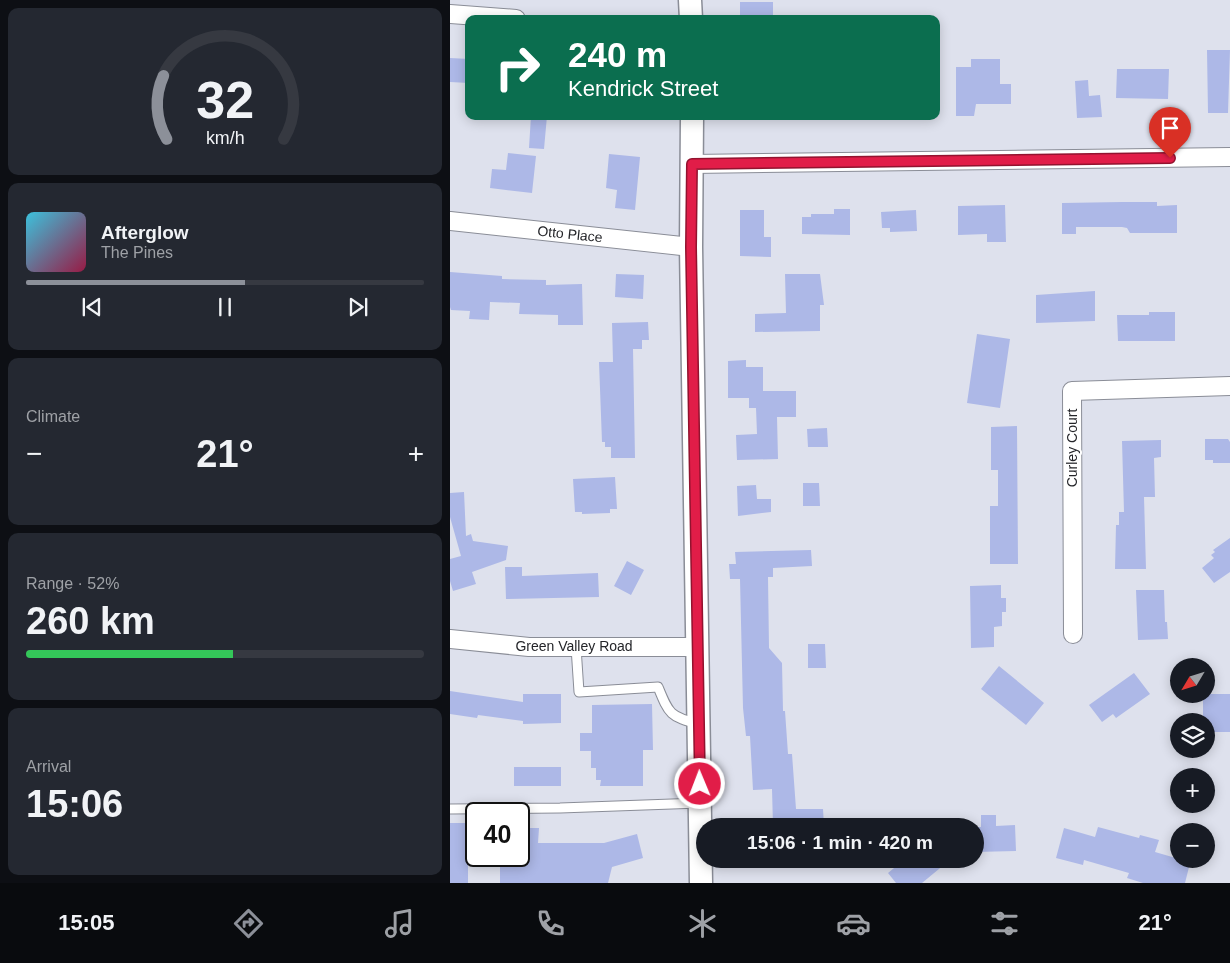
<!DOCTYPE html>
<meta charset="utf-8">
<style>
body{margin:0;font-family:Helvetica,sans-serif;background:#242831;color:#f1f3f6;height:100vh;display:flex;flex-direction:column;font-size:19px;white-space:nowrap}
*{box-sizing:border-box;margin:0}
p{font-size:16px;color:#9ea1a6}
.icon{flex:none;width:28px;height:28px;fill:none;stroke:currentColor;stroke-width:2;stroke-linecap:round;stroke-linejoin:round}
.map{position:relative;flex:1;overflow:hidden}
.drawer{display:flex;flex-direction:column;gap:8px;padding:8px;background:#0d0f14;width:450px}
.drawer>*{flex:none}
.hud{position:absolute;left:15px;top:15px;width:475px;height:105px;border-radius:10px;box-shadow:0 2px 12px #0003;background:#0b6e4f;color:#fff;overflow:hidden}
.needle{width:32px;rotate:232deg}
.tools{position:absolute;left:720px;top:658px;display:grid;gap:10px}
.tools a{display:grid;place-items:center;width:45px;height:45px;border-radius:50%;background:#171b24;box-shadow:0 2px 12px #0003;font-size:25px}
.speed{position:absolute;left:15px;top:802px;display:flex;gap:10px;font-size:25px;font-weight:700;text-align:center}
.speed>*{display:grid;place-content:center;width:65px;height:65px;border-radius:50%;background:#171b24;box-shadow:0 2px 12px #0003;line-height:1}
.speed .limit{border:2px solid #111;border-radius:8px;background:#fff;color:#111}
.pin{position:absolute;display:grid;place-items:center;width:42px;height:42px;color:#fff;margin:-51px -21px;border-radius:50% 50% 50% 0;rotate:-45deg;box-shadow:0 0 5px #0007}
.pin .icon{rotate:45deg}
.me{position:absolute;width:55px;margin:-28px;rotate:359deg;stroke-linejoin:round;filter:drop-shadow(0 0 4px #0008)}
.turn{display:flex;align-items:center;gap:18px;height:105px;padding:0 20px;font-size:22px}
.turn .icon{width:65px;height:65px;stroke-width:2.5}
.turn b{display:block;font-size:35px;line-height:42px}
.big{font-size:38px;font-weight:800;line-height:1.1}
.drawer .card{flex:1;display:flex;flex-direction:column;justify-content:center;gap:8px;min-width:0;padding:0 18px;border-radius:10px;background:#242831}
.drawer .dial{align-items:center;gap:0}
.dial svg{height:130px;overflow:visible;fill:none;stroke:#363941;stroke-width:7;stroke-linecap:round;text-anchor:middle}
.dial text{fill:#f1f3f6;stroke:none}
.song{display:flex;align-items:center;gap:15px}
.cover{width:60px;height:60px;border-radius:8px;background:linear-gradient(135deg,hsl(190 70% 55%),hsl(340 70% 35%))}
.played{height:5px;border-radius:2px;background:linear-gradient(90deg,#8c9099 55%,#363941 55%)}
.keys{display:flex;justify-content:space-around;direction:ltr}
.heat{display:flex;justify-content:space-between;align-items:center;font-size:28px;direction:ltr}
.charge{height:8px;border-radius:4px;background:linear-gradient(90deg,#34c759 52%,#363941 0)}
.trip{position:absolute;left:246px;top:818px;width:288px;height:50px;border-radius:25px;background:#171b24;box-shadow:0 2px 12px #0003;font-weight:800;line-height:50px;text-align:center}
.menu{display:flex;height:80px;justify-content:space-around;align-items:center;background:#090b0e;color:#9ea1a6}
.menu .icon{width:35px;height:35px}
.menu .current{color:#8c9099}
.menu b{font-size:22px;color:#f1f3f6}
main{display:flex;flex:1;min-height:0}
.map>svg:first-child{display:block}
</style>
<main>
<section class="drawer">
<div class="card dial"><svg viewBox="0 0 100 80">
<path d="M14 69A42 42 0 1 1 86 69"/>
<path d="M14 69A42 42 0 0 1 12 30" stroke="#8c9099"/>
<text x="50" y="56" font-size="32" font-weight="700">32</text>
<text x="50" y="72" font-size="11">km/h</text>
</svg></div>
<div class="card">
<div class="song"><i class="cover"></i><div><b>Afterglow</b><p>The Pines</p></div></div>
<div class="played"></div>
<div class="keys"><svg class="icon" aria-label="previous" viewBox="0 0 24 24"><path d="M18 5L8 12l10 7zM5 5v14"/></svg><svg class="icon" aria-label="pause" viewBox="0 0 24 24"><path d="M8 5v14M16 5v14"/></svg><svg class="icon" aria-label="next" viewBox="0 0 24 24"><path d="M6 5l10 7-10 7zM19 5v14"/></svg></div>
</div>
<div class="card"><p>Climate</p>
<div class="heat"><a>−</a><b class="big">21°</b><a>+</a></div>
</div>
<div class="card"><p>Range · 52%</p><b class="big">260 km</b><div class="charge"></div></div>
<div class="card"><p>Arrival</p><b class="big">15:06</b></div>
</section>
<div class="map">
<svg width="780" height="883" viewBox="0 0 780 883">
<rect width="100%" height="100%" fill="#dee1ed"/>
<!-- building -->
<path fill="#adb8e7" d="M 290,2 L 323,2 L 323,19 L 290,19 Z
M 757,50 L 780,50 L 778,113 L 758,113 Z
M 0,58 L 19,59 L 19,83 L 0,82 Z
M 521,59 L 550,59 L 550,84 L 561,84 L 561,104 L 526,104 L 524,116 L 506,116 L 506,67 L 521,67 Z
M 667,69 L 719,69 L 718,99 L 666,98 Z
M 638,80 L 639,96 L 650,95 L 652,117 L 627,118 L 625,81 Z
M 81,116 L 97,116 L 94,149 L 79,148 Z
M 58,153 L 86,156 L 82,193 L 40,188 L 42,169 L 56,170 Z
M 159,154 L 190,157 L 185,210 L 165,208 L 167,190 L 156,188 Z
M 672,202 L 707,202 L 707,206 L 727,205 L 727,233 L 680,233 L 677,228 L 672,227 L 626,227 L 626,234 L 612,234 L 612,203 Z
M 555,205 L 556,242 L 537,242 L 537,234 L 508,235 L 508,206 Z
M 384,209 L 400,209 L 400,235 L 352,234 L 352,217 L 361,217 L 361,214 L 384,214 Z
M 290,210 L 314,210 L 314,237 L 321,237 L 321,257 L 290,256 Z
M 466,210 L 467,231 L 440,232 L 440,228 L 432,228 L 431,212 Z
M 0,272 L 52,276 L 52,279 L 96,280 L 96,285 L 132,284 L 133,325 L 108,325 L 108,315 L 69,314 L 70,303 L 40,302 L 39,320 L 19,319 L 20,311 L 1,310 L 0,307 Z
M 166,274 L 194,275 L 193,299 L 165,297 Z
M 335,274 L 370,274 L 374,305 L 370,305 L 370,331 L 305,332 L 305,314 L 336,313 Z
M 645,291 L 645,321 L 586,323 L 586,295 Z
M 699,312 L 725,312 L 725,341 L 668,341 L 667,315 L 699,315 Z
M 198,322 L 199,340 L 192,340 L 192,349 L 183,349 L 185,458 L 161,458 L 161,447 L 155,447 L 155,442 L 152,442 L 149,362 L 163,362 L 162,323 Z
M 527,334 L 560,339 L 550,408 L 517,403 Z
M 296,360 L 296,367 L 313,367 L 313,391 L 346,391 L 346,417 L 327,417 L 328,459 L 287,460 L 286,435 L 307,434 L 306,408 L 299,408 L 299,398 L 278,398 L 278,361 Z
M 567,426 L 568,564 L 540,564 L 540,506 L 548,506 L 548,470 L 541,470 L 541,427 Z
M 377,428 L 378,447 L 358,447 L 357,429 Z
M 755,439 L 778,439 L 780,442 L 780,463 L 763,463 L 763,460 L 755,460 Z
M 711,440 L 711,457 L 704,458 L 705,497 L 694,497 L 696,569 L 665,569 L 666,525 L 669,525 L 669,512 L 674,512 L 672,441 Z
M 165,477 L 167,509 L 160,509 L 160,513 L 132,514 L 132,512 L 125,512 L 123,479 Z
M 353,483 L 369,483 L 370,506 L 353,506 Z
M 306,485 L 307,499 L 321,499 L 321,512 L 288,516 L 287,486 Z
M 14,492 L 16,536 L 21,534 L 23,541 L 58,546 L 56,560 L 22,572 L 26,584 L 3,591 L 0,581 L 0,559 L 11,556 L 0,517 L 0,493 Z
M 780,538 L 780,572 L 764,583 L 752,568 L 764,558 L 761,555 L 765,552 L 763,550 Z
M 361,550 L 362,566 L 323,568 L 323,577 L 318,577 L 319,648 L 332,663 L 333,711 L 335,711 L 338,754 L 342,754 L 346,809 L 373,809 L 374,826 L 323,826 L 322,789 L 303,790 L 300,736 L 296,736 L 293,708 L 290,579 L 280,579 L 279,564 L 286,564 L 285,552 Z
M 177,561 L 194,570 L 181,595 L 164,586 Z
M 55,567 L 72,567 L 72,576 L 148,573 L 149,597 L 56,599 Z
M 551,585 L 551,598 L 556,598 L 556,612 L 552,612 L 552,626 L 544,627 L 544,647 L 521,648 L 520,586 Z
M 686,590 L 714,590 L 715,622 L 717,622 L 718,639 L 688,640 Z
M 358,644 L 375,644 L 376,668 L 358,668 Z
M 549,666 L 594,703 L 576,725 L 531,689 Z
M 684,673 L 700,694 L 666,718 L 663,714 L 652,722 L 639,705 Z
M 0,691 L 73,702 L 73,694 L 111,694 L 111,723 L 73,724 L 73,721 L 28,715 L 27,718 L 0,714 Z
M 753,694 L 780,694 L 780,732 L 756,732 L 756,721 L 753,721 Z
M 202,704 L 203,750 L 193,750 L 193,786 L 150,786 L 151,780 L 146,780 L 146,768 L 141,768 L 141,751 L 130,751 L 130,733 L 142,733 L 142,705 Z
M 64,767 L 111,767 L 111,786 L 64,786 Z
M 531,815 L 546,815 L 546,826 L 565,825 L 566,851 L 525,852 L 525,827 L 531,827 Z
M 0,823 L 22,823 L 22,828 L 26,828 L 26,854 L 18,854 L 18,883 L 0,883 Z
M 648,827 L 689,838 L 690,835 L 709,840 L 705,852 L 736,861 L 735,866 L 739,867 L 735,883 L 693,883 L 677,878 L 679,873 L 634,860 L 633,865 L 606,858 L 614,828 L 645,837 Z
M 69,828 L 89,828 L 88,843 L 154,843 L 187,834 L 193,858 L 162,867 L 158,883 L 50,883 L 50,856 L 69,856 Z
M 455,859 L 501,859 L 472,883 L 446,883 L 438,873 Z"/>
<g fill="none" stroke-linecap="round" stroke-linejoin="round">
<defs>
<path id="service" d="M 126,647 L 129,692 L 208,687 C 219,714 220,717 249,724
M 0,809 L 110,808 L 250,803"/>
<path id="minor" d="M 0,14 L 66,19
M 242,164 L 780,157
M 0,221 L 241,247
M 623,634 L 622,391 L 780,386
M 0,639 L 79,647 L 249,647"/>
<path id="tertiary" d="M 240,0 L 241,19
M 242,116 L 241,247 L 251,883"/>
</defs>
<!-- service casing -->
<use href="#service" stroke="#8a8d97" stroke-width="11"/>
<!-- minor casing -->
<use href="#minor" stroke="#8a8d97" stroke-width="20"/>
<!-- tertiary casing -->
<use href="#tertiary" stroke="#8a8d97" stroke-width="25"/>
<!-- service -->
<use href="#service" stroke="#fff" stroke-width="9"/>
<!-- minor -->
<use href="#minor" stroke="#fff" stroke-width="18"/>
<!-- tertiary -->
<use href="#tertiary" stroke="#fff" stroke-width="22"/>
</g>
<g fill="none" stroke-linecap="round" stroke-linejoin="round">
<defs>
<path id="route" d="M 250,784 L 241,247 L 242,164 L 720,158"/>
</defs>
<!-- route casing -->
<use href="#route" stroke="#92132f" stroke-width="12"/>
<!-- route -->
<use href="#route" stroke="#e11d48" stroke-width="9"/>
</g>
<g text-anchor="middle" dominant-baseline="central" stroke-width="4" stroke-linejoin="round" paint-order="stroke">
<!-- street labels -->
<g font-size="14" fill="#242529" stroke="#fff">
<text transform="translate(120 234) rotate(6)">Otto Place</text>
<text transform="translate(622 448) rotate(-90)">Curley Court</text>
<text x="124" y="646">Green Valley Road</text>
</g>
</g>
</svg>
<div class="tools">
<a><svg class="needle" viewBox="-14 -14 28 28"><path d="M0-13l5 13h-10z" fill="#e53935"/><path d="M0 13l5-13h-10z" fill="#9ea1a6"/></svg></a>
<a><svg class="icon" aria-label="layers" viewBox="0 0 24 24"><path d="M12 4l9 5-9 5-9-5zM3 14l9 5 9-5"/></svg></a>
<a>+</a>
<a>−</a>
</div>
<div class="speed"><div class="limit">40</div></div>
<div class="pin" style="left:720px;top:158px;background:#d93025"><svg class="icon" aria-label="arrive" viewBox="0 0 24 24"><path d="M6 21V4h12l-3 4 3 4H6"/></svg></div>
<svg class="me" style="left:250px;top:784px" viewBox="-20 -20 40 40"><circle r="17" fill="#e11d48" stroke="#fff" stroke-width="3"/><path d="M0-11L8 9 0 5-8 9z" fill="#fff"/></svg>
<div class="trip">15:06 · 1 min · 420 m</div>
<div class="hud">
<div class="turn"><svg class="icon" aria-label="right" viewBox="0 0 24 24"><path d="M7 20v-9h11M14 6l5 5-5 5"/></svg><div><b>240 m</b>Kendrick Street</div></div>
</div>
</div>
</main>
<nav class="menu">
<b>15:05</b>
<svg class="icon current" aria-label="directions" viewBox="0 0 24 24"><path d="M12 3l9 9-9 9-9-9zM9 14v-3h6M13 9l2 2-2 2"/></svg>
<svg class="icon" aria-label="music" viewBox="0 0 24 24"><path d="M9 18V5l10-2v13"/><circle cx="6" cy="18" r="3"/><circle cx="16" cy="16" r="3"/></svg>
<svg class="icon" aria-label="phone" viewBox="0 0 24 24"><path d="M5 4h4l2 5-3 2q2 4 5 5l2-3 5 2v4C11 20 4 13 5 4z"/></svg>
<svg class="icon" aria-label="climate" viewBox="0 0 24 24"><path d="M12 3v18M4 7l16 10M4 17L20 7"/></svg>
<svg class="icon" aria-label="car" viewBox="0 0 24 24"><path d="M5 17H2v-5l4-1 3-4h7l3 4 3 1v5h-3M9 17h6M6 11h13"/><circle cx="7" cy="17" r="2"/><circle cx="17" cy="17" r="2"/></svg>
<svg class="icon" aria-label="filters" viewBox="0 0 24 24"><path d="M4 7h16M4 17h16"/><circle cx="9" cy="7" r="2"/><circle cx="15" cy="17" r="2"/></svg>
<b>21°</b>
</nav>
